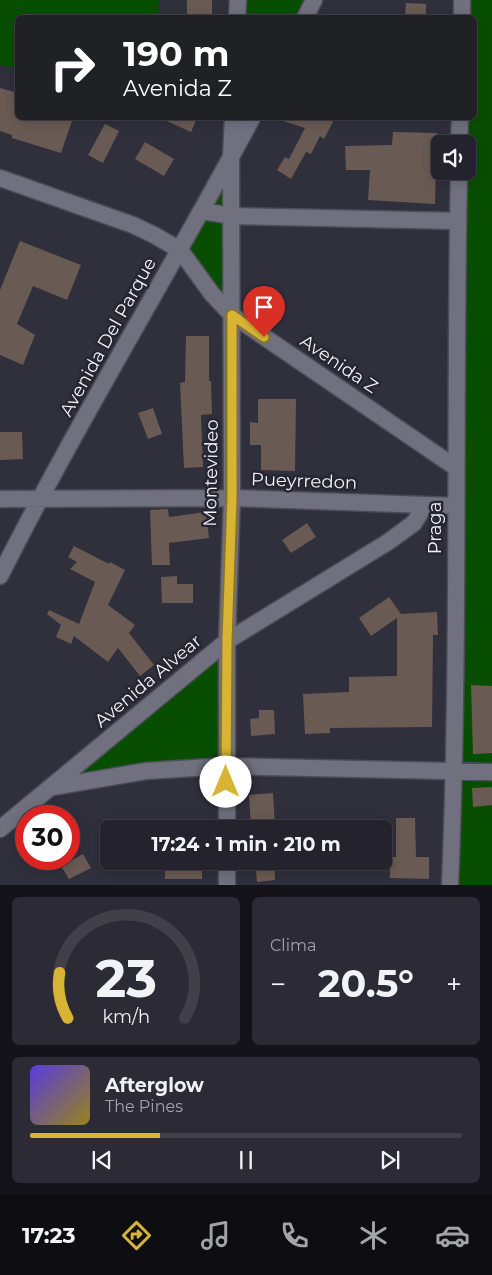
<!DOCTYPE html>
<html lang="es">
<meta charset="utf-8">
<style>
body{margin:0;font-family:Montserrat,sans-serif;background:#2c2b35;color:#f1f3f6;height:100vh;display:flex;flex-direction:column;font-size:19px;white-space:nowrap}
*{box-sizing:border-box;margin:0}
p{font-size:16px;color:#a3a4aa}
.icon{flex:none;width:28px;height:28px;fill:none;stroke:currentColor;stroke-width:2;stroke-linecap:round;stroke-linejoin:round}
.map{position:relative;height:885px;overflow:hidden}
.side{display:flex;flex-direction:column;gap:12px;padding:12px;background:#141319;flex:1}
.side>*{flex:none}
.guide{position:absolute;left:15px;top:15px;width:462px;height:105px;border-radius:8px;box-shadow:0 2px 12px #0003,0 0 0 1px #414049;background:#202124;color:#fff;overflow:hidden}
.fabs{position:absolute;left:431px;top:135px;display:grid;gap:10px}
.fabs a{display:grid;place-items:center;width:45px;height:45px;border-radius:8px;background:#24232d;box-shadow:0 2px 12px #0003,0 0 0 1px #414049;font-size:25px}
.speed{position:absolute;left:15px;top:805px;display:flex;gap:10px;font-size:25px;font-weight:700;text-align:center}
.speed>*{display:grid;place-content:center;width:65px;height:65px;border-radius:50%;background:#24232d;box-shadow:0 2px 12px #0003,0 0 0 1px #414049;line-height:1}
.speed .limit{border:8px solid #d22;background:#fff;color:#111}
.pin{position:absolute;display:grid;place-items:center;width:42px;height:42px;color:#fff;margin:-51px -21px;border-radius:50% 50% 50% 0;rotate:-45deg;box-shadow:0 0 5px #0007}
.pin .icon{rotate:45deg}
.me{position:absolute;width:55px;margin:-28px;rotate:0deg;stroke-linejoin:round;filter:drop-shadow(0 0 4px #0008)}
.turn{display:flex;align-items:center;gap:18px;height:105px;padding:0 25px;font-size:22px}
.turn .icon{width:65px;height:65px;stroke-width:2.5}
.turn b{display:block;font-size:35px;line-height:42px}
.big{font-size:38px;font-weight:700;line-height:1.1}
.side .tile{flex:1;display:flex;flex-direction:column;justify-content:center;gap:8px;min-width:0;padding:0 18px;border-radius:8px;background:#2c2b35}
.side .dial{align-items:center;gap:0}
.dial svg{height:130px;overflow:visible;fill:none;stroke:#414049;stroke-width:7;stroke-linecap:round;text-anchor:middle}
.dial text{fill:#f1f3f6;stroke:none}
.song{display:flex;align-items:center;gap:15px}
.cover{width:60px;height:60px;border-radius:8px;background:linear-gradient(135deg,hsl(250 70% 55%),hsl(50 70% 35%))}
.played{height:5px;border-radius:2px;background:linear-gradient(90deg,#d8b434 30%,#414049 30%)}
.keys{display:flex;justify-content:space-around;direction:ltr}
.heat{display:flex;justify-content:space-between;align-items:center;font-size:28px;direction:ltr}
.side .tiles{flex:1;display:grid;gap:12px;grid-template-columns:1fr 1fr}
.tile:last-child{grid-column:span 2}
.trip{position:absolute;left:100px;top:820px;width:292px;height:50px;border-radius:8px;background:#24232d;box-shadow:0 2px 12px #0003,0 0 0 1px #414049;font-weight:700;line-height:50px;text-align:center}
.menu{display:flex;height:80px;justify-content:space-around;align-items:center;background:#0e0e12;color:#a3a4aa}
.menu .icon{width:35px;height:35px}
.menu .current{color:#d8b434}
.menu b{font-size:22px;color:#f1f3f6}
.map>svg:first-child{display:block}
</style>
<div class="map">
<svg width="492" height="885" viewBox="0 0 492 885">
<rect width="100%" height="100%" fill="#302f3c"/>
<!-- green -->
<path fill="#084e00" d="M 0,0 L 159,0 L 158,17 L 18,18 L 17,68 L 0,65 Z
M 238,0 L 314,0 L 305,17 L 237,18 Z
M 462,0 L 492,0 L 492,885 L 450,885 L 459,171 L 468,171 L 468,144 L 459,144 L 460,118 L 475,118 L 475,18 L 462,17 Z
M 233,118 L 252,118 L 231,156 L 232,315 L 180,250 L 231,156 Z
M 227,641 L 226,766 L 51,787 Z"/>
<!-- building -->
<path fill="#695b53" d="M 187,0 L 212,0 L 212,16 L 187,18 Z
M 406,3 L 426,4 L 426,18 L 405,18 Z
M 0,88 L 18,93 L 18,118 L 73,118 L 61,153 L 12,138 L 12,135 L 0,131 Z
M 160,118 L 197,118 L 191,132 Z
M 280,118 L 335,118 L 324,139 L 320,136 L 311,154 L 306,152 L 291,179 L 277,170 L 285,157 L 289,159 L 305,128 L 280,120 Z
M 105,124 L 119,131 L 103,163 L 88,155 Z
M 393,132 L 437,133 L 435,204 L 368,200 L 370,170 L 346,170 L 345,146 L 392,145 Z
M 145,142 L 174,159 L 164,176 L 135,159 Z
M 20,241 L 81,265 L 67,300 L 33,286 L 17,324 L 35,335 L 23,365 L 0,355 L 0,290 Z
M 186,336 L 209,336 L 209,381 L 211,381 L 212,414 L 201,415 L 203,467 L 184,468 L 180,383 L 185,382 Z
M 258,399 L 296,399 L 295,471 L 261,470 L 261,445 L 250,445 L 250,422 L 258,423 Z
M 153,408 L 162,434 L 148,439 L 138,413 Z
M 0,432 L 22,432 L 23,459 L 0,460 Z
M 168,509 L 169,517 L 206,512 L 209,538 L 169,543 L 170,565 L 152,565 L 150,510 Z
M 307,523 L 316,537 L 291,553 L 282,540 Z
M 74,546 L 109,564 L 110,562 L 125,570 L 108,605 L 135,625 L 129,633 L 154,665 L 140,676 L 118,648 L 108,662 L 74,636 L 71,644 L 56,637 L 61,625 L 47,614 L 49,610 L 79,624 L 95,582 L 70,569 L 77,562 L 68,557 Z
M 177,576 L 177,584 L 193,584 L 193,603 L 162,603 L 161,577 Z
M 389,597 L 401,614 L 437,612 L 438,635 L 433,635 L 432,727 L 330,728 L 330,733 L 305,734 L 303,694 L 349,692 L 349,677 L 397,676 L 397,618 L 371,636 L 359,618 Z
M 471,685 L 492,686 L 492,753 L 473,754 Z
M 259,710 L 274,710 L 275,734 L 251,736 L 250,719 L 259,718 Z
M 492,787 L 492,805 L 473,807 L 472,788 Z
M 273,793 L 275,827 L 251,829 L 249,795 Z
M 396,818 L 415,818 L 416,857 L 429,857 L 429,879 L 390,878 L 390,857 L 396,857 Z
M 83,854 L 91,868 L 69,879 L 61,866 Z
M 165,861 L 202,861 L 202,879 L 165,879 Z
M 255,861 L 274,861 L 275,880 L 257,882 Z"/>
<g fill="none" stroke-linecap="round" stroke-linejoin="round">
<defs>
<path id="street" d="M 237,18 L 238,0
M 305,18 L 314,0
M 462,18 L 462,0
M 459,144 L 460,118
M 0,178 L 133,225 L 154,235 L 180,250 L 212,294 L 232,315 L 455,467
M 202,211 L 232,216 L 457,221
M 0,499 L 232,498 L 455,506
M 0,576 C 78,421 170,272 252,118
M 53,787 L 146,771 L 226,766 L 492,772
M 0,829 L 227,641 L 388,542 L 414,523 L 425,505
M 227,829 L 227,641 L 232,498 L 231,156 L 233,118
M 227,861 L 227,885
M 450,885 C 460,647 454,409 459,171"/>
</defs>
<!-- street casing -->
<use href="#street" stroke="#4c4c56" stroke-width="19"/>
<!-- street -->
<use href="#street" stroke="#71707f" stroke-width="16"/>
</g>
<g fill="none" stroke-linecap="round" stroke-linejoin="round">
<defs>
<path id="route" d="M 226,782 L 227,641 L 232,498 L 232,315 L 264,337"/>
</defs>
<!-- route casing -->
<use href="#route" stroke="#8c7522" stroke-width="12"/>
<!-- route -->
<use href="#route" stroke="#d8b434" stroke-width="9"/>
</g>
<g text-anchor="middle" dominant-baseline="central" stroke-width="5" stroke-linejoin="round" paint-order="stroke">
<!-- street labels -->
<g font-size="18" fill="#f2f2fa" stroke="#262531">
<text transform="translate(108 337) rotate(-61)">Avenida Del Parque</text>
<text transform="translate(339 364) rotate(34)">Avenida Z</text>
<text transform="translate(211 473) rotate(-89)">Montevideo</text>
<text transform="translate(304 481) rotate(2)">Pueyrredon</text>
<text transform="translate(435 528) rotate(-90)">Praga</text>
<text transform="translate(148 681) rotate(-40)">Avenida Alvear</text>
</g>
</g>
</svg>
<div class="fabs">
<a><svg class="icon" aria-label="sound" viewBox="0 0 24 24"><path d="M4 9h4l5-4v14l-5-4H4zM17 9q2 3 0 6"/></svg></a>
</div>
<div class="speed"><div class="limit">30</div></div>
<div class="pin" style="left:264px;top:337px;background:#d93025"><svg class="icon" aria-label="arrive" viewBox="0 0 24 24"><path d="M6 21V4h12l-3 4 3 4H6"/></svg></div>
<svg class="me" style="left:226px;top:782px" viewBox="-20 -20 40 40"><circle r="19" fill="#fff"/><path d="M0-13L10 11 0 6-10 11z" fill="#d8b434"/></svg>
<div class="trip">17:24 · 1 min · 210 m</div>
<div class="guide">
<div class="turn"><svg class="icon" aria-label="right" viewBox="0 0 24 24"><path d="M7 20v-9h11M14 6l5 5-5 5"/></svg><div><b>190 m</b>Avenida Z</div></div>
</div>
</div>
<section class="side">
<div class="tiles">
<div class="tile dial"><svg viewBox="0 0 100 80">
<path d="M14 69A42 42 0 1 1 86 69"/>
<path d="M14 69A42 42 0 0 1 9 41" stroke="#d8b434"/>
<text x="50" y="56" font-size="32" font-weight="700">23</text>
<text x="50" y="72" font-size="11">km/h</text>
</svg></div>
<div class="tile"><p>Clima</p>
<div class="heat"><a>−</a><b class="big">20.5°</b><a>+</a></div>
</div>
<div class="tile">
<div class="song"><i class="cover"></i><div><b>Afterglow</b><p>The Pines</p></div></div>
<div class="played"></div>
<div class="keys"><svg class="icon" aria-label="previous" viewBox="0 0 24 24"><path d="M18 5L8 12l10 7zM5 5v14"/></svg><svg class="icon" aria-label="pause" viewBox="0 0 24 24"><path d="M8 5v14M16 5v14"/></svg><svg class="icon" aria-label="next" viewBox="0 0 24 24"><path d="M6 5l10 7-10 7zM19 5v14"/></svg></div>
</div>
</div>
</section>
<nav class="menu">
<b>17:23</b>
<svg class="icon current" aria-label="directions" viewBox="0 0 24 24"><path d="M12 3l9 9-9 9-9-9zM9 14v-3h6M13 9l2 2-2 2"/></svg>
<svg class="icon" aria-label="music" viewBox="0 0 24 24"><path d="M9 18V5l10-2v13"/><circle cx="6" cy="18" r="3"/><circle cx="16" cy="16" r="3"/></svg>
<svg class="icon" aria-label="phone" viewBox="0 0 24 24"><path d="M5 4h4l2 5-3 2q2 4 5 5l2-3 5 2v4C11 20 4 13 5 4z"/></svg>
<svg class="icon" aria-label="climate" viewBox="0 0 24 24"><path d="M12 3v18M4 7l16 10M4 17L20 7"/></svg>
<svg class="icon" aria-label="car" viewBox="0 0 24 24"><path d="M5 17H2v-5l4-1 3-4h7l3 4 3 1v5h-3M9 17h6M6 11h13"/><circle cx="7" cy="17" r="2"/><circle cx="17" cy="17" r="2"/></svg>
</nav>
